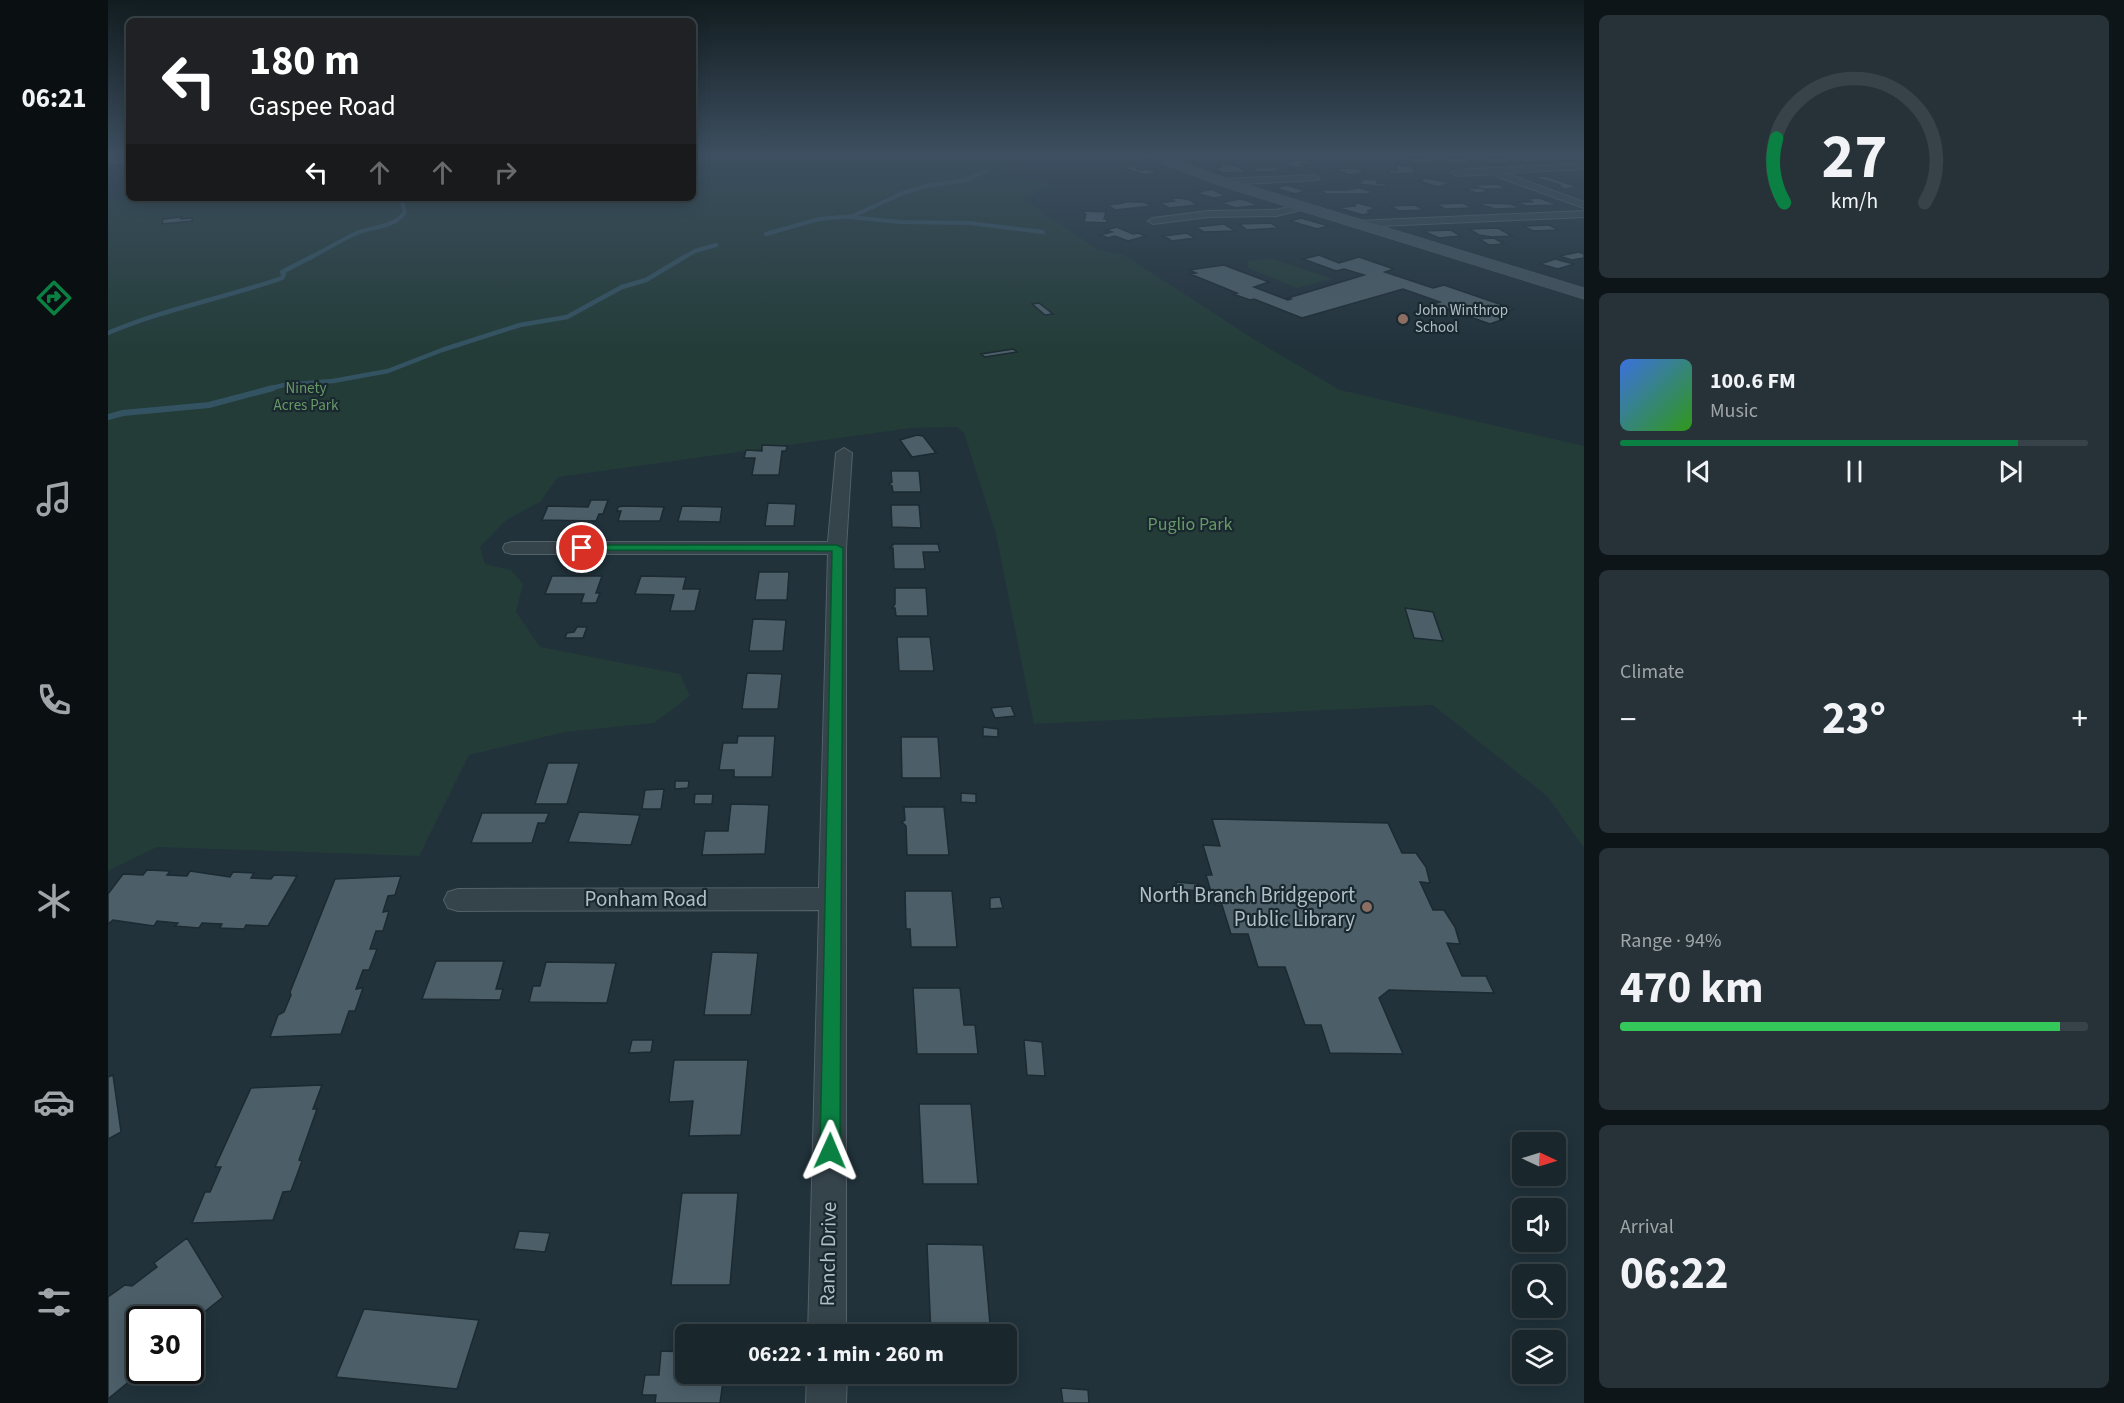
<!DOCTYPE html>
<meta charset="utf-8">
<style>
body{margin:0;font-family:"Source Sans 3",sans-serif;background:#263238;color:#f1f3f6;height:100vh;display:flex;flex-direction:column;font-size:22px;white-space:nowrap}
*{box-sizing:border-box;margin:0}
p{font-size:20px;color:#9fa5a9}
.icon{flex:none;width:33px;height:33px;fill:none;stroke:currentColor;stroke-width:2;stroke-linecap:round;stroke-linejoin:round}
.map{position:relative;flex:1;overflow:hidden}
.sheet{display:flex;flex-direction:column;gap:15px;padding:15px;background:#0e1518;width:540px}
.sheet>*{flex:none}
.hud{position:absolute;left:18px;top:18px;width:570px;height:183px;border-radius:9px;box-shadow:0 3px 15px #0003,0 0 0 2px #374348;background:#202124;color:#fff;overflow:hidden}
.needle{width:39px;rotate:94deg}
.fabs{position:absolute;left:1404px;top:1132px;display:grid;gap:12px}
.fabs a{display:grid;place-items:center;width:54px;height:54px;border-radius:9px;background:#19262c;box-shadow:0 3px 15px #0003,0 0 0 2px #374348;font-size:30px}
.speed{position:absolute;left:18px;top:1306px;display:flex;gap:12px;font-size:30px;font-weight:700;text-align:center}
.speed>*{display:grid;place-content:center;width:78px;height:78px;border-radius:50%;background:#19262c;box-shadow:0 3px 15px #0003,0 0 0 2px #374348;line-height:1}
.speed .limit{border:3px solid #111;border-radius:9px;background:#fff;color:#111}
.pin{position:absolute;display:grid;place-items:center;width:51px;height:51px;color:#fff;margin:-26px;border:3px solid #fff;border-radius:50%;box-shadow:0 2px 6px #0007}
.me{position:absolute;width:66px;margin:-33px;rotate:1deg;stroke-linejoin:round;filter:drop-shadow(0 0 4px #0008)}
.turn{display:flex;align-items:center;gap:21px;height:126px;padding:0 24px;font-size:27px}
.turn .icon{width:78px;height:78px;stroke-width:2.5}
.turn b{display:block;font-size:42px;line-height:51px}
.lanes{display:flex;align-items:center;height:57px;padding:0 24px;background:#0003;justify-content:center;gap:30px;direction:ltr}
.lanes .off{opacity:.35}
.big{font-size:45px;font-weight:700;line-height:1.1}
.sheet .tile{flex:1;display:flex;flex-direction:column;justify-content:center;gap:9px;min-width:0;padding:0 21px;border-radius:9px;background:#263238}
.sheet .dial{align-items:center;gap:0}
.dial svg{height:156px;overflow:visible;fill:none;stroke:#374348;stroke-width:7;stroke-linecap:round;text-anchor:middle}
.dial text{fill:#f1f3f6;stroke:none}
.song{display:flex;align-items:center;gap:18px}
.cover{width:72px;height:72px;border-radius:9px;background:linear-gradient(135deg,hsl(220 70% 55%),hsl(110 70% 35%))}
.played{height:6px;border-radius:3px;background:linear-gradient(90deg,#0b8043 85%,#374348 85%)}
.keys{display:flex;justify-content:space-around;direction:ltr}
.heat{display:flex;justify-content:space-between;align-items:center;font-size:33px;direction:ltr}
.charge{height:9px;border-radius:4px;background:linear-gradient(90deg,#34c759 94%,#374348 0)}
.trip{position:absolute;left:567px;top:1324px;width:342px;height:60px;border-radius:9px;background:#19262c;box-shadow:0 3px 15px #0003,0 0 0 2px #374348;font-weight:700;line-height:60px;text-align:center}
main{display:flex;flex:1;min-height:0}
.tab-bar{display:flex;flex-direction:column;width:108px;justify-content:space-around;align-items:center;background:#0a0f12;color:#9fa5a9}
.tab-bar .icon{width:42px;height:42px}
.tab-bar .current{color:#0b8043}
.tab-bar b{font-size:27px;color:#f1f3f6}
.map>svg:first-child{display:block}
</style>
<main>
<nav class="tab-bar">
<b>06:21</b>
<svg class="icon current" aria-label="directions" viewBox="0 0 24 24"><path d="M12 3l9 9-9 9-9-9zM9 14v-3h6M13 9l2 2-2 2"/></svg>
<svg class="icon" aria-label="music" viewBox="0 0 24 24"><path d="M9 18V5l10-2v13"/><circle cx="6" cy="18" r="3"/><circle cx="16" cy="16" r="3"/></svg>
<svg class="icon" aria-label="phone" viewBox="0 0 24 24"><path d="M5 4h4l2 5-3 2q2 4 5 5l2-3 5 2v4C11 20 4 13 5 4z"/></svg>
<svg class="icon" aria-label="climate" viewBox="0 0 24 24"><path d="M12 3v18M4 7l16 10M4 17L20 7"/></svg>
<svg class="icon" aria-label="car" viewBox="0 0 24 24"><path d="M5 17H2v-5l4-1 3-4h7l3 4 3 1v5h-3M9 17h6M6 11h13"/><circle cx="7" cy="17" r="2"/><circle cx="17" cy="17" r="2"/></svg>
<svg class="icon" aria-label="filters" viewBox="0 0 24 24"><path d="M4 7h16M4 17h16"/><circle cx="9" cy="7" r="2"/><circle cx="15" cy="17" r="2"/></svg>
</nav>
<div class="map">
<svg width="1476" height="1403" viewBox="0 0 1476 1403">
<rect width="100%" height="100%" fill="#21323b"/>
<!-- green -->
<path fill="#233c38" d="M 585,154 L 958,154 L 901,163 L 898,175 L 946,185 L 915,199 L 990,250 L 1016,255 L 1144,338 L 1232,390 L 1476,446 L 1476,848 L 1440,797 L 1325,705 L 926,724 L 888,534 L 856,433 L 849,427 L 803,428 L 450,477 L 432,502 L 398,520 L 372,547 L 377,564 L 403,570 L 415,584 L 408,612 L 432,647 L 572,674 L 582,696 L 546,723 L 457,732 L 361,755 L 311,856 L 49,847 L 0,871 L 0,201 L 34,198 L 585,198 Z
M 1162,258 L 1225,279 L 1189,288 L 1140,268 L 1140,261 Z"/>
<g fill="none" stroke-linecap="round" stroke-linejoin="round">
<!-- stream-far2 -->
<path stroke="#345362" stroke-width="4" d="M 741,217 L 792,222 L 861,223 L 935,232
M 658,234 L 711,219 L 745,216 L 795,193 L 818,186 L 858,180 L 878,171
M 202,258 C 217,250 233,240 249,233 C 266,226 286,228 297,212 L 294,202
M 575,258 L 587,251 L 608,245"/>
<!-- stream-far1 -->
<path stroke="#345362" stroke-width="4.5" d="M 0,333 C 56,309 117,298 174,278 L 176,274 L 174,272 L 205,256
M 160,389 L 176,385 L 225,381 L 280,371 L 334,350 L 412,325 L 459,317 L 514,287 L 538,280 L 578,256"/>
<!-- stream -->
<path stroke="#345362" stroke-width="6" d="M 0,417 L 15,413 L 101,405 L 165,388"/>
</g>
<!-- building -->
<path fill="#4c5f69" stroke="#1c2a31" stroke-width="1.5" d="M 1427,154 L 1431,156 L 1427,156 L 1437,160 L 1419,163 L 1402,156 Z
M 1308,157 L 1321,159 L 1330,163 L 1308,164 L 1294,158 Z
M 1351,157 L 1366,163 L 1344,164 L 1330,158 Z
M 1391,157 L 1406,163 L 1385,164 L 1371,159 Z
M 1198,160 L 1206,164 L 1192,164 L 1200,167 L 1186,168 L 1174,162 Z
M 1120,164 L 1131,167 L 1139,172 L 1115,173 L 1107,168 L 1113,167 L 1109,165 Z
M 1289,165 L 1305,167 L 1306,173 L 1282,174 L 1281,170 L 1289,171 Z
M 1025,166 L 1031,170 L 1040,169 L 1051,173 L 1037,175 L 1015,168 Z
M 1167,167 L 1173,171 L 1150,172 L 1144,168 Z
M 1246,168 L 1258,172 L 1241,175 L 1227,169 Z
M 1437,176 L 1470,187 L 1457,189 L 1448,185 L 1453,185 L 1425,177 Z
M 1317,178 L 1343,183 L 1330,187 L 1311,181 Z
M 1254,179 L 1269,180 L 1269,183 L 1278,184 L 1278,187 L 1250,184 L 1250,181 L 1254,182 Z
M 1389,184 L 1399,189 L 1375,189 L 1380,192 L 1368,193 L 1357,189 L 1372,188 L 1366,185 Z
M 1178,185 L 1198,191 L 1187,194 L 1168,188 Z
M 1251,188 L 1266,192 L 1258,194 L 1218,194 L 1211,190 L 1238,190 Z
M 1104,189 L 1117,196 L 1106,198 L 1088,193 Z
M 1071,198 L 1082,200 L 1090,205 L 1061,208 L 1052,203 L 1066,201 L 1061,199 Z
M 1431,198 L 1451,205 L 1418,206 L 1408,202 L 1425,202 L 1418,199 Z
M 1131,199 L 1137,200 L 1150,205 L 1128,208 L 1113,203 Z
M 1013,202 L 1036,202 L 1044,206 L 1007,210 L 1000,205 L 1016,203 Z
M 1250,203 L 1268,208 L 1259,211 L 1265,212 L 1255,215 L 1230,208 L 1245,206 L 1248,206 L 1244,205 Z
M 1355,203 L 1364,208 L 1337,209 L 1328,204 Z
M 1377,203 L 1403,204 L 1413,208 L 1387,209 L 1371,204 Z
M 1307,205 L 1316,210 L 1291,211 L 1282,206 Z
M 976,211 L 998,212 L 996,219 L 999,219 L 999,223 L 976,222 L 978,214 L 975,213 Z
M 74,217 L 73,219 L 84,218 L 84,221 L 54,224 L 55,219 Z
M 1193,218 L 1221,226 L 1209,229 L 1182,221 Z
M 1163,223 L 1171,228 L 1139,230 L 1131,224 Z
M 1116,224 L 1128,231 L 1096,232 L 1087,227 Z
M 1441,225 L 1451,230 L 1425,231 L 1415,226 Z
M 1009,227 L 1025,234 L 1030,233 L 1038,236 L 1020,241 L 1007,236 L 1000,238 L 992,235 L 1004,232 L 998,230 Z
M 1390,228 L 1404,236 L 1384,237 L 1371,235 L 1361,229 Z
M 1343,230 L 1353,236 L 1331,238 L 1315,231 Z
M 1079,233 L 1087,238 L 1064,241 L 1055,236 Z
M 1386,238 L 1396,244 L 1381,245 L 1371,239 Z
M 1471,252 L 1476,254 L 1476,258 L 1464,260 L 1451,256 Z
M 1211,255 L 1231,263 L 1251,257 L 1286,269 L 1277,272 L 1325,288 L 1336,285 L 1406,309 L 1386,315 L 1396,319 L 1382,324 L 1326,304 L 1332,302 L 1295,289 L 1194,318 L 1146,299 L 1142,300 L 1125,294 L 1129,293 L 1082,274 L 1088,273 L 1081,270 L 1116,265 L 1161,282 L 1146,287 L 1180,300 L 1183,299 L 1180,298 L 1256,275 L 1236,269 L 1228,271 L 1195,259 Z
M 1447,259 L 1466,264 L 1450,269 L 1432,264 Z
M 931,303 L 945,314 L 937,315 L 924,304 Z
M 905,349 L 909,352 L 877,357 L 873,354 Z
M 809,435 L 815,436 L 828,453 L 804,457 L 792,440 Z
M 654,445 L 679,446 L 678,451 L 674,451 L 671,475 L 644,475 L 647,458 L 636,458 L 638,450 L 654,451 Z
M 783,471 L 811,471 L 813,492 L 785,492 L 784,486 L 781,484 L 784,482 Z
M 483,500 L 500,500 L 495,514 L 491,514 L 488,521 L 434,520 L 440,506 L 480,507 Z
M 660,503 L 688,504 L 686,526 L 657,526 Z
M 783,505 L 811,505 L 813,528 L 784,527 Z
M 515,506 L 556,507 L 552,521 L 510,521 L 513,511 L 509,511 L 510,507 Z
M 574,506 L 614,507 L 612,522 L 570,521 Z
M 786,544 L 830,544 L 832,552 L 815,552 L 817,569 L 786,569 L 785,548 L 782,548 Z
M 651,572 L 681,572 L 679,600 L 647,600 Z
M 444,576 L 494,576 L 488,593 L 492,593 L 488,603 L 473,603 L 476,594 L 437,594 Z
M 533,576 L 578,577 L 575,589 L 592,589 L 587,611 L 562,611 L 566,595 L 527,594 Z
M 787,588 L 818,588 L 820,616 L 788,616 L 787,608 L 784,608 L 787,604 Z
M 1297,608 L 1325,612 L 1335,641 L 1306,638 Z
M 645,619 L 678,620 L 675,651 L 641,651 Z
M 469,627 L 479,627 L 475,638 L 457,638 L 459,633 L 466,632 Z
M 789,637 L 822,637 L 826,671 L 791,671 Z
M 639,673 L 674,674 L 670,709 L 634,709 Z
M 903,706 L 907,716 L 887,718 L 883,708 Z
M 875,727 L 890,729 L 890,737 L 875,736 Z
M 630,736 L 667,736 L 664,777 L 626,777 L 626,770 L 611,770 L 615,743 L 629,743 Z
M 793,737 L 830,737 L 833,778 L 794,778 Z
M 440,763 L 471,763 L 459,804 L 427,804 Z
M 567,781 L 581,781 L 580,788 L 567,789 Z
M 556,789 L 553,809 L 534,809 L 537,790 Z
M 853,793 L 868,794 L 868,803 L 853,802 Z
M 587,794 L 605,794 L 604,804 L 586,804 Z
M 623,804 L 661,805 L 657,854 L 594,855 L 597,831 L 620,831 Z
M 796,807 L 836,807 L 841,855 L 799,855 L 798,826 L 794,822 L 797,820 Z
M 471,812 L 532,815 L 523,845 L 460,842 Z
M 374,813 L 441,813 L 437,823 L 430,823 L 424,843 L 363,843 Z
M 1104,819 L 1280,823 L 1294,853 L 1308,853 L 1318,867 L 1322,883 L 1312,882 L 1325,910 L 1336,910 L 1347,927 L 1352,944 L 1339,943 L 1354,976 L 1378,976 L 1386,993 L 1281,990 L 1271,998 L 1295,1054 L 1222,1053 L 1213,1025 L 1197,1025 L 1177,967 L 1150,967 L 1140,934 L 1123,934 L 1114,905 L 1107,905 L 1098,875 L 1104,875 L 1095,845 L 1112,846 Z
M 39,870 L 62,871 L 59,875 L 79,876 L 82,871 L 122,877 L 125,872 L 146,873 L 143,878 L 163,879 L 166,875 L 189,876 L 160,926 L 138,925 L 136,929 L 112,928 L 114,924 L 94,923 L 91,928 L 67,926 L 70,923 L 49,921 L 46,926 L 5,920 L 0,924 L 0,894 L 15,874 L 35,875 Z
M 293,876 L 287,895 L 280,896 L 275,912 L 281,911 L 275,931 L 268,931 L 262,949 L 269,949 L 261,970 L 255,970 L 248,989 L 255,988 L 247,1011 L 241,1011 L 233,1034 L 162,1037 L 170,1015 L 176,1012 L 183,995 L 182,992 L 227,879 Z
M 1068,882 L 1090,884 L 1091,891 L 1070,889 Z
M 797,891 L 844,891 L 849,947 L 803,947 L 802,929 L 798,929 Z
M 892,897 L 895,908 L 882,909 L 882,898 Z
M 604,952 L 650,953 L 643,1015 L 596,1015 Z
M 328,961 L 396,961 L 388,989 L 395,989 L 392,1000 L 314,999 Z
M 438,962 L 508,963 L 499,1003 L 421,1002 L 425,986 L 432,986 Z
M 805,988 L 852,988 L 856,1025 L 867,1025 L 870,1054 L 809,1054 Z
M 524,1040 L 545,1040 L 543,1052 L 521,1053 Z
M 916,1040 L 934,1042 L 937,1076 L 919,1075 Z
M 566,1060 L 640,1060 L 633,1135 L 581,1136 L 585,1101 L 561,1102 Z
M 5,1075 L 13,1132 L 0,1139 L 0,1077 Z
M 214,1085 L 205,1109 L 209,1109 L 191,1160 L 194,1161 L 183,1191 L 175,1192 L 165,1220 L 84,1223 L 97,1192 L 102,1192 L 113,1167 L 107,1167 L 143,1088 Z
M 811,1104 L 863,1104 L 870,1184 L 815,1184 Z
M 574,1193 L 630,1193 L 622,1285 L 563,1285 Z
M 411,1231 L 442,1233 L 437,1252 L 406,1249 Z
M 79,1238 L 115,1297 L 84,1322 L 87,1328 L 82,1332 L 82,1320 L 32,1320 L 32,1364 L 19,1374 L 23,1380 L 0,1399 L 0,1297 L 17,1285 L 24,1286 L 49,1267 L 46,1263 Z
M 819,1244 L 875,1245 L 883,1335 L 823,1335 Z
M 256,1309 L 371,1320 L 349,1389 L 228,1377 Z
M 553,1351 L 578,1352 L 578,1374 L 616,1374 L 612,1403 L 547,1403 L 548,1395 L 534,1395 L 537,1375 L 551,1375 Z
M 953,1388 L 980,1390 L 981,1403 L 955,1403 Z"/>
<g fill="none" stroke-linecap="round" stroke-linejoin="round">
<defs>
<path id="street" d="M 1476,163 L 1476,169 L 1397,173 L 1476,202 L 1476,208 L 1390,177 L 1389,174 L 1348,176 L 1343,173 L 1348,170 Z
M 1207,175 L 1212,178 L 1210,180 L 1115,185 L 1110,182 L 1115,179 Z
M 1193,204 L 1197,205 L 1197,209 L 1168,216 L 1100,217 L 1045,224 L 1040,221 L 1045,218 L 1100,211 L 1168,210 Z
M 1476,211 L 1476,217 L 1249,227 L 1244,224 L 1249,221 Z
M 736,448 L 744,453 L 738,548 L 738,1335 L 700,1335 L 711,910 L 350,911 L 340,908 L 336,900 L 340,892 L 350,889 L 711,888 L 720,554 L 404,554 L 397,552 L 395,548 L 397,544 L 404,542 L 720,542 L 728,453 Z
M 699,1374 L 739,1374 L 738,1403 L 698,1403 Z"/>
<path id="secondary" d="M 21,154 L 21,162 L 0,164 L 0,156 Z
M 1030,154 L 1050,154 L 1120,179 L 1476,288 L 1476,299 L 1110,185 Z"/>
</defs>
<!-- street casing -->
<use href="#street" stroke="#536169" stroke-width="2"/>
<!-- secondary casing -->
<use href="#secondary" stroke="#536169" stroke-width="1"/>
<!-- street -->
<use href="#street" fill="#35434b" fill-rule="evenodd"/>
<!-- secondary -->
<use href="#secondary" fill="#43535e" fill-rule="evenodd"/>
</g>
<!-- sky -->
<linearGradient id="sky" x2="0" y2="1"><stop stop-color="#121c20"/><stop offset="0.44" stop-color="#3d4f60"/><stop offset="1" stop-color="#3d4f60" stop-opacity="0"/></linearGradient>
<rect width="1476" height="351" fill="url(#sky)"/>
<!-- route -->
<path fill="#0b8043" stroke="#07532c" stroke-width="1.5" d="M 474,545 L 729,545 L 735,548 L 732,1151 L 729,1158 L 722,1161 L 715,1158 L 712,1151 L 724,551 L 470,550 L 470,546 Z"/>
<!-- markers -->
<g fill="#8d6e63" stroke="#1a282f" stroke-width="2">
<circle cx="1295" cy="319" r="6"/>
<circle cx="1259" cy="907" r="6"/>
</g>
<g text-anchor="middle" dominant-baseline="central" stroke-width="4.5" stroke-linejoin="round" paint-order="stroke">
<!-- far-poi labels -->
<g font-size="15" fill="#b0bec7" stroke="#1a282f" text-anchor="start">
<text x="1307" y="310">John Winthrop<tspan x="1307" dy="17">School</tspan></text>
</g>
<!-- far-park labels -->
<g font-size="15" fill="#679966" stroke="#1a282f">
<text x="198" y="388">Ninety<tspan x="198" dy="17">Acres Park</tspan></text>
</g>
<!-- park labels -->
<g font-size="18" fill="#679966" stroke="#1a282f">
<text x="1082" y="524">Puglio Park</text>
</g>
<!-- near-poi labels -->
<g font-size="21" fill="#b0bec7" stroke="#1a282f" text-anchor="end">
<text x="1247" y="895">North Branch Bridgeport<tspan x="1247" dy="24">Public Library</tspan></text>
</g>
<!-- near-street labels -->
<g font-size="21" fill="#b0bec7" stroke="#1a282f">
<text x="538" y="899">Ponham Road</text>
<text transform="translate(720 1254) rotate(-89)">Ranch Drive</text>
</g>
</g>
</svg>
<div class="fabs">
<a><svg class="needle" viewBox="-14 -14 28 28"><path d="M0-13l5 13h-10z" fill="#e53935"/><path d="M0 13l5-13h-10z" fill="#9fa5a9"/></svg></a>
<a><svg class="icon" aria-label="sound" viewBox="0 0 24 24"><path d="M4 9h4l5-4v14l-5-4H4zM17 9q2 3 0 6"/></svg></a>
<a><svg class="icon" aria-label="search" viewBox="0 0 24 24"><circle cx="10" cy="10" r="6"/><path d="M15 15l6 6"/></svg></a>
<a><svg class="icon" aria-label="layers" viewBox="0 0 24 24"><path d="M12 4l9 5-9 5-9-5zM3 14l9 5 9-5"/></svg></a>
</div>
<div class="speed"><div class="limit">30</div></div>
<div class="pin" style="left:474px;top:548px;background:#d93025"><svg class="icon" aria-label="arrive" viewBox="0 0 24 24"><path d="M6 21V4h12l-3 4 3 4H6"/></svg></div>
<svg class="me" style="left:722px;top:1151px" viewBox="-20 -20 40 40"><path d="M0-17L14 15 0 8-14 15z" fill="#0b8043" stroke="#fff" stroke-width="4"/></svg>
<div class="trip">06:22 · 1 min · 260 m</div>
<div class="hud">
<div class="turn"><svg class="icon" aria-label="left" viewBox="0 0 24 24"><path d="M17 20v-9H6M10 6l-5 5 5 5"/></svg><div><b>180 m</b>Gaspee Road</div></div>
<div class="lanes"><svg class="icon" aria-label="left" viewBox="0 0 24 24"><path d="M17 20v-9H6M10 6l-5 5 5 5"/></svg><svg class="icon off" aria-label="ahead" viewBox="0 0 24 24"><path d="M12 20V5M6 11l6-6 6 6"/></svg><svg class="icon off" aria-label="ahead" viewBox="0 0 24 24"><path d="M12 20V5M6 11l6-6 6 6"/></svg><svg class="icon off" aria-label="right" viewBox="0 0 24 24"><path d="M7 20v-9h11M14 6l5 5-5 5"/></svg></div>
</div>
</div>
<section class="sheet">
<div class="tile dial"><svg viewBox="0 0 100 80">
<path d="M14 69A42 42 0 1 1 86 69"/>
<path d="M14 69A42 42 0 0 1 10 36" stroke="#0b8043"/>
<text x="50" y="56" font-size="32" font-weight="700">27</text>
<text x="50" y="72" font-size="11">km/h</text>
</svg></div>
<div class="tile">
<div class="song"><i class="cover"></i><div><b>100.6 FM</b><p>Music</p></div></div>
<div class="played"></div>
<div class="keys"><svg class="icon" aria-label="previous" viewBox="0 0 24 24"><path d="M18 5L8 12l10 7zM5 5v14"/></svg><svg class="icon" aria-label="pause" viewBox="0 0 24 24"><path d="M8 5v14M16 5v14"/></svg><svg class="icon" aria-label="next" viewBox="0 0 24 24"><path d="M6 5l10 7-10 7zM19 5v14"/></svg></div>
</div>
<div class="tile"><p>Climate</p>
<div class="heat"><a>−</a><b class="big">23°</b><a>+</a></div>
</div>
<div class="tile"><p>Range · 94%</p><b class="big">470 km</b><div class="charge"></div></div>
<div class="tile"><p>Arrival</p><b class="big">06:22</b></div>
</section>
</main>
